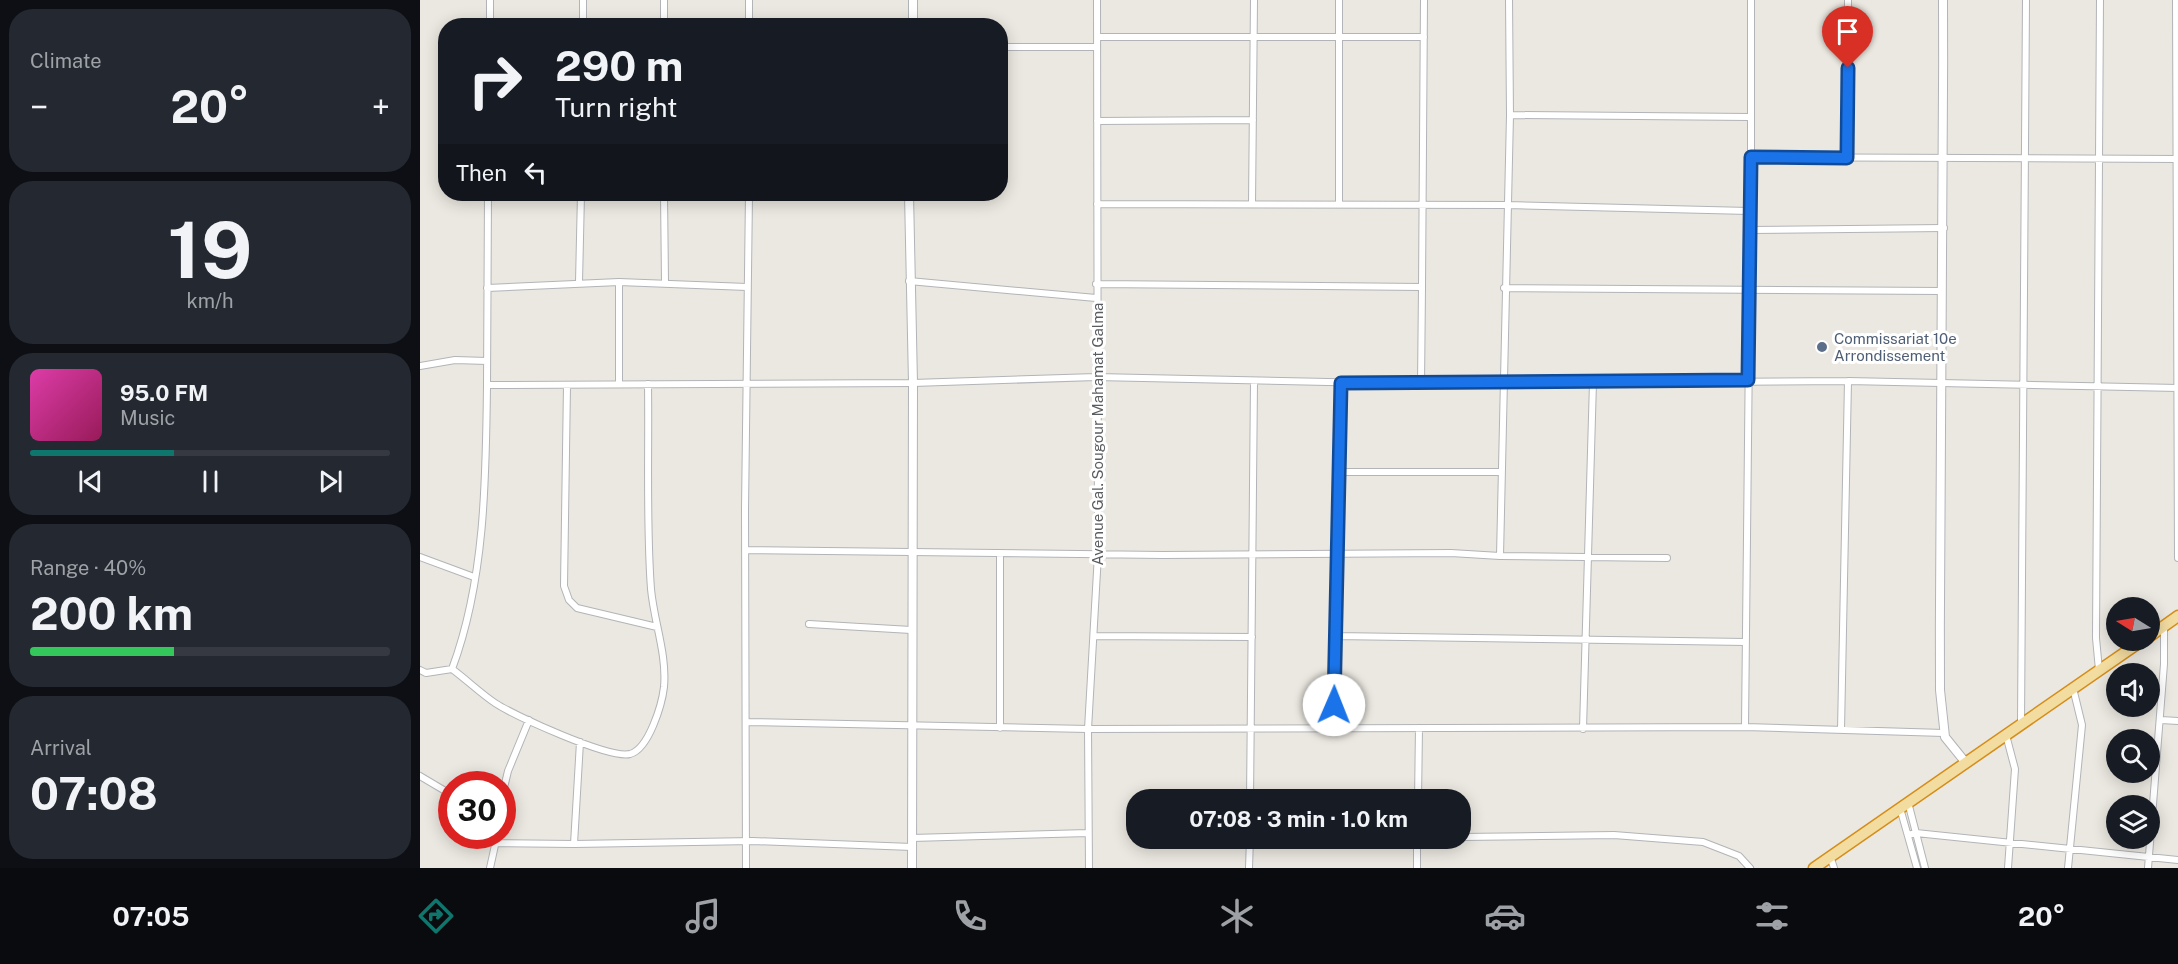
<!DOCTYPE html>
<meta charset="utf-8">
<style>
body{margin:0;font-family:"Public Sans",sans-serif;background:#242831;color:#f1f3f6;height:100vh;display:flex;flex-direction:column;font-size:22px;white-space:nowrap}
*{box-sizing:border-box;margin:0}
p{font-size:20px;color:#9ea1a6}
.icon{flex:none;width:33px;height:33px;fill:none;stroke:currentColor;stroke-width:2;stroke-linecap:round;stroke-linejoin:round}
.map{position:relative;flex:1;overflow:hidden}
.drawer{display:flex;flex-direction:column;gap:9px;padding:9px;background:#0d0f14;width:420px}
.drawer>*{flex:none}
.guide{position:absolute;left:18px;top:18px;width:570px;height:183px;border-radius:24px;box-shadow:0 3px 15px #0003;background:#171b24;color:#f1f3f6;overflow:hidden}
.needle{width:39px;rotate:281deg}
.buttons{position:absolute;left:1686px;top:597px;display:grid;gap:12px}
.buttons a{display:grid;place-items:center;width:54px;height:54px;border-radius:50%;background:#171b24;box-shadow:0 3px 15px #0003;font-size:30px}
.speed{position:absolute;left:18px;top:771px;display:flex;gap:12px;font-size:30px;font-weight:700;text-align:center}
.speed>*{display:grid;place-content:center;width:78px;height:78px;border-radius:50%;background:#171b24;box-shadow:0 3px 15px #0003;line-height:1}
.speed .limit{border:9px solid #d22;background:#fff;color:#111}
.pin{position:absolute;display:grid;place-items:center;width:51px;height:51px;color:#fff;margin:-62px -26px;border-radius:50% 50% 50% 0;rotate:-45deg;box-shadow:0 0 6px #0007}
.pin .icon{rotate:45deg}
.me{position:absolute;width:66px;margin:-33px;rotate:1deg;stroke-linejoin:round;filter:drop-shadow(0 0 4px #0008)}
.turn{display:flex;align-items:center;gap:21px;height:126px;padding:0 18px;font-size:27px}
.turn .icon{width:78px;height:78px;stroke-width:2.5}
.turn b{display:block;font-size:42px;line-height:51px}
.then{display:flex;align-items:center;height:57px;padding:0 18px;background:#0003;gap:12px;font-size:22px}
.big{font-size:45px;font-weight:700;line-height:1.1}
.drawer .tile{flex:1;display:flex;flex-direction:column;justify-content:center;gap:9px;min-width:0;padding:0 21px;border-radius:24px;background:#242831}
.drawer .dial{align-items:center;gap:0}
.dial b{font-size:78px;line-height:1}
.song{display:flex;align-items:center;gap:18px}
.cover{width:72px;height:72px;border-radius:9px;background:linear-gradient(135deg,hsl(320 70% 55%),hsl(330 70% 35%))}
.played{height:6px;border-radius:3px;background:linear-gradient(90deg,#0f766e 40%,#363941 40%)}
.keys{display:flex;justify-content:space-around;direction:ltr}
.heat{display:flex;justify-content:space-between;align-items:center;font-size:33px;direction:ltr}
.charge{height:9px;border-radius:4px;background:linear-gradient(90deg,#34c759 40%,#363941 0)}
.trip{position:absolute;left:706px;top:789px;width:345px;height:60px;border-radius:24px;background:#171b24;box-shadow:0 3px 15px #0003;font-weight:700;line-height:60px;text-align:center}
.dock{display:flex;height:96px;justify-content:space-around;align-items:center;background:#090b0e;color:#9ea1a6}
.dock .icon{width:42px;height:42px}
.dock .on{color:#0f766e}
.dock b{font-size:27px;color:#f1f3f6}
main{display:flex;flex:1;min-height:0}
.map>svg:first-child{display:block}
</style>
<main>
<section class="drawer">
<div class="tile"><p>Climate</p>
<div class="heat"><a>−</a><b class="big">20°</b><a>+</a></div>
</div>
<div class="tile dial"><b>19</b><p>km/h</p></div>
<div class="tile">
<div class="song"><i class="cover"></i><div><b>95.0 FM</b><p>Music</p></div></div>
<div class="played"></div>
<div class="keys"><svg class="icon" aria-label="previous" viewBox="0 0 24 24"><path d="M18 5L8 12l10 7zM5 5v14"/></svg><svg class="icon" aria-label="pause" viewBox="0 0 24 24"><path d="M8 5v14M16 5v14"/></svg><svg class="icon" aria-label="next" viewBox="0 0 24 24"><path d="M6 5l10 7-10 7zM19 5v14"/></svg></div>
</div>
<div class="tile"><p>Range · 40%</p><b class="big">200 km</b><div class="charge"></div></div>
<div class="tile"><p>Arrival</p><b class="big">07:08</b></div>
</section>
<div class="map">
<svg width="1758" height="868" viewBox="0 0 1758 868">
<rect width="100%" height="100%" fill="#ebe8e1"/>
<g fill="none" stroke-linecap="round" stroke-linejoin="round">
<defs>
<path id="minor" d="M 244,0 L 244,26
M 329,0 L 329,26
M 1331,0 L 1331,157 L 1758,159
M 1756,0 L 1758,558
M 70,26 L 70,0
M 163,26 L 163,0
M 677,37 L 1004,37
M 580,47 L 677,47
M 1090,115 L 1330,117
M 677,121 L 833,120
M 1427,158 L 1428,0
M 244,194 L 245,282
M 677,204 L 1088,205 L 1329,211
M 832,204 L 834,0
M 919,204 L 919,0
M 1329,230 L 1524,228
M 489,281 L 676,298
M 159,282 L 161,194
M 676,284 L 1002,287 L 1001,384
M 1002,287 L 1004,0
M 67,288 L 199,282 L 327,287
M 1084,288 L 1522,291
M 0,366 L 35,360 L 67,361
M 199,384 L 199,282
M 67,385 L 68,194
M 147,385 L 144,586 L 149,600 L 157,608 L 237,627
M 919,472 L 1081,472
M 325,550 L 743,555 L 1031,553 L 1080,556 L 1247,558
M 580,553 L 580,728
M 1080,556 L 1090,115 L 1089,0
M 0,557 L 54,577
M 389,624 L 491,630
M 674,636 L 832,637
M 915,636 L 1326,642
M 32,669 C 65,581 66,479 67,385 L 493,383 L 676,377 L 1001,384 L 1428,381 L 1758,388
M 0,670 L 6,673 L 32,669 C 47,680 60,693 75,703 C 95,716 189,759 210,754 C 229,749 242,704 244,687 C 247,654 234,622 231,589 C 226,521 229,452 228,384
M 1679,670 L 1676,638 L 1680,0
M 1741,720 L 1758,721
M 326,722 L 668,729 L 1325,727 L 1524,733
M 1601,724 L 1606,0
M 1325,727 L 1331,157
M 913,728 L 921,383
M 1163,729 L 1173,382
M 1421,730 L 1428,381
M 1586,735 L 1595,769 L 1588,868
M 0,776 L 32,795
M 82,796 L 88,771 L 109,720
M 830,800 L 834,382
M 998,800 L 999,728
M 1488,802 L 1505,868
M 1480,808 L 1497,868
M 1488,835 L 1496,833 L 1758,860
M 1041,837 L 1194,835 L 1283,842 L 1319,856 L 1330,868
M 492,838 L 668,833
M 76,843 L 154,844 L 333,841 L 492,847
M 154,844 L 160,742
M 1410,856 L 1414,868
M 70,868 L 77,836
M 326,868 L 325,510 L 329,194
M 669,868 L 668,729 L 678,554 L 677,0
M 829,868 L 830,838
M 997,868 L 997,838
M 1648,868 L 1662,725 L 1653,688
M 1728,868 L 1744,664 L 1744,626"/>
<path id="tertiary" d="M 1523,0 C 1524,230 1519,460 1520,690 L 1525,737 L 1546,763"/>
<path id="secondary" d="M 493,26 L 493,0
M 489,194 L 493,383 L 492,868"/>
<path id="trunk" d="M 1730,636 L 1758,616
M 1394,868 L 1723,640"/>
</defs>
<!-- minor casing -->
<use href="#minor" stroke="#b2b4b7" stroke-width="8"/>
<!-- tertiary casing -->
<use href="#tertiary" stroke="#b2b4b7" stroke-width="10"/>
<!-- secondary casing -->
<use href="#secondary" stroke="#b1b4b7" stroke-width="10"/>
<!-- trunk casing -->
<use href="#trunk" stroke="#d48d18" stroke-width="13"/>
<!-- minor -->
<use href="#minor" stroke="#fff" stroke-width="6"/>
<!-- tertiary -->
<use href="#tertiary" stroke="#fff" stroke-width="8"/>
<!-- secondary -->
<use href="#secondary" stroke="#fff" stroke-width="8"/>
<!-- trunk -->
<use href="#trunk" stroke="#f3dca0" stroke-width="10"/>
</g>
<g fill="none" stroke-linecap="round" stroke-linejoin="round">
<defs>
<path id="route" d="M 914,705 L 921,383 L 1328,380 L 1331,157 L 1427,158 L 1428,68"/>
</defs>
<!-- route casing -->
<use href="#route" stroke="#114b97" stroke-width="15"/>
<!-- route -->
<use href="#route" stroke="#1a73e8" stroke-width="10"/>
</g>
<!-- markers -->
<circle fill="#5c6f8a" stroke="#fff" stroke-width="2" cx="1402" cy="347" r="6"/>
<g text-anchor="middle" dominant-baseline="central" stroke-width="6" stroke-linejoin="round" paint-order="stroke">
<!-- service labels -->
<g font-size="15" fill="#4e5e75" stroke="#fff" text-anchor="start">
<text x="1414" y="338">Commissariat 10e<tspan x="1414" dy="17">Arrondissement</tspan></text>
</g>
<!-- street labels -->
<g font-size="15" fill="#5a5d60" stroke="#fff">
<text transform="translate(677 434) rotate(-90)">Avenue Gal. Sougour Mahamat Galma</text>
</g>
</g>
</svg>
<div class="buttons">
<a><svg class="needle" viewBox="-14 -14 28 28"><path d="M0-13l5 13h-10z" fill="#e53935"/><path d="M0 13l5-13h-10z" fill="#9ea1a6"/></svg></a>
<a><svg class="icon" aria-label="sound" viewBox="0 0 24 24"><path d="M4 9h4l5-4v14l-5-4H4zM17 9q2 3 0 6"/></svg></a>
<a><svg class="icon" aria-label="search" viewBox="0 0 24 24"><circle cx="10" cy="10" r="6"/><path d="M15 15l6 6"/></svg></a>
<a><svg class="icon" aria-label="layers" viewBox="0 0 24 24"><path d="M12 4l9 5-9 5-9-5zM3 14l9 5 9-5"/></svg></a>
</div>
<div class="speed"><div class="limit">30</div></div>
<div class="pin" style="left:1428px;top:68px;background:#d93025"><svg class="icon" aria-label="arrive" viewBox="0 0 24 24"><path d="M6 21V4h12l-3 4 3 4H6"/></svg></div>
<svg class="me" style="left:914px;top:705px" viewBox="-20 -20 40 40"><circle r="19" fill="#fff"/><path d="M0-13L10 11 0 6-10 11z" fill="#1a73e8"/></svg>
<div class="trip">07:08 · 3 min · 1.0 km</div>
<div class="guide">
<div class="turn"><svg class="icon" aria-label="right" viewBox="0 0 24 24"><path d="M7 20v-9h11M14 6l5 5-5 5"/></svg><div><b>290 m</b>Turn right</div></div>
<div class="then">Then<svg class="icon" aria-label="left" viewBox="0 0 24 24"><path d="M17 20v-9H6M10 6l-5 5 5 5"/></svg></div>
</div>
</div>
</main>
<nav class="dock">
<b>07:05</b>
<svg class="icon on" aria-label="directions" viewBox="0 0 24 24"><path d="M12 3l9 9-9 9-9-9zM9 14v-3h6M13 9l2 2-2 2"/></svg>
<svg class="icon" aria-label="music" viewBox="0 0 24 24"><path d="M9 18V5l10-2v13"/><circle cx="6" cy="18" r="3"/><circle cx="16" cy="16" r="3"/></svg>
<svg class="icon" aria-label="phone" viewBox="0 0 24 24"><path d="M5 4h4l2 5-3 2q2 4 5 5l2-3 5 2v4C11 20 4 13 5 4z"/></svg>
<svg class="icon" aria-label="climate" viewBox="0 0 24 24"><path d="M12 3v18M4 7l16 10M4 17L20 7"/></svg>
<svg class="icon" aria-label="car" viewBox="0 0 24 24"><path d="M5 17H2v-5l4-1 3-4h7l3 4 3 1v5h-3M9 17h6M6 11h13"/><circle cx="7" cy="17" r="2"/><circle cx="17" cy="17" r="2"/></svg>
<svg class="icon" aria-label="filters" viewBox="0 0 24 24"><path d="M4 7h16M4 17h16"/><circle cx="9" cy="7" r="2"/><circle cx="15" cy="17" r="2"/></svg>
<b>20°</b>
</nav>
